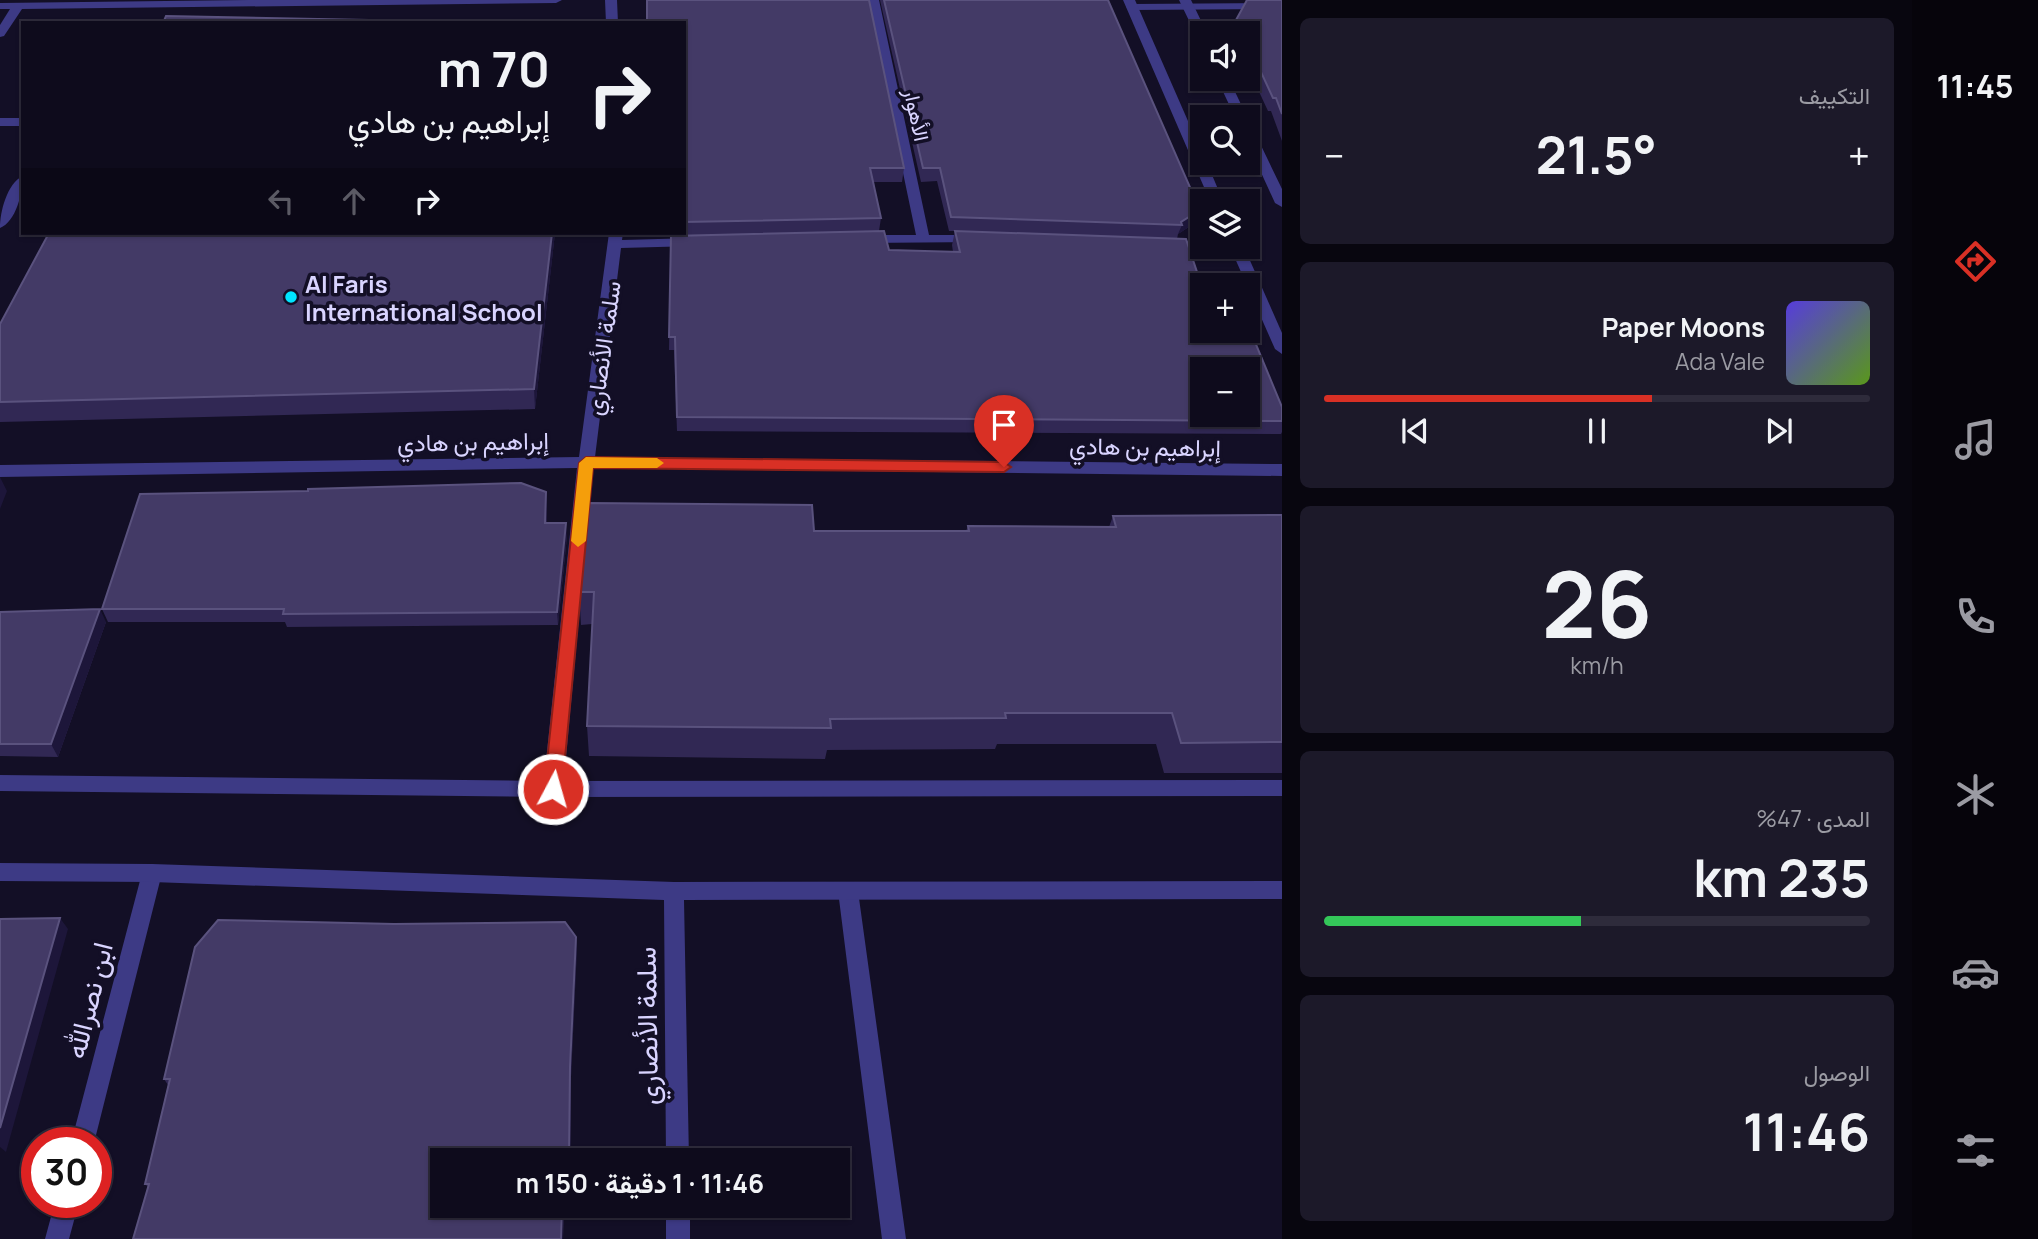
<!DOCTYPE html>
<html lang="ar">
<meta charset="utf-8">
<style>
body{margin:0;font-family:Manrope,Vazirmatn,sans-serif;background:#1c1929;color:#f1f3f6;direction:rtl;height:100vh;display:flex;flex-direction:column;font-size:26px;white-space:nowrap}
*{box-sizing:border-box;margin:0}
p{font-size:23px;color:#9b9ba3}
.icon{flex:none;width:38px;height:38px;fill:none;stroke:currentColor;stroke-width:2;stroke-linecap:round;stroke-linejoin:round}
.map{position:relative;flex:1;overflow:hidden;direction:ltr}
.panel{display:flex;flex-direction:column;gap:18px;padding:18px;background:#08060f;width:630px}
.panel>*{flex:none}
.guide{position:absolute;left:21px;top:21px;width:665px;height:214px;border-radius:0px;box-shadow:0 2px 5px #0004,0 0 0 2px #2e2b3b;direction:rtl;background:#0e0b1c;color:#f1f3f6;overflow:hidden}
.buttons{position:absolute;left:1190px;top:21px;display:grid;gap:14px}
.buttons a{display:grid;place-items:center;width:70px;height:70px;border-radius:0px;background:#0e0b1c;box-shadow:0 2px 5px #0004,0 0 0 2px #2e2b3b;font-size:35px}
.speed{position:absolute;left:21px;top:1127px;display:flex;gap:14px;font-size:35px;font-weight:700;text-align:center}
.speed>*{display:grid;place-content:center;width:91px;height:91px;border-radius:50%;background:#0e0b1c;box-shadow:0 2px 5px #0004,0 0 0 2px #2e2b3b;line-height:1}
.speed .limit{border:10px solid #d22;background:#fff;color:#111}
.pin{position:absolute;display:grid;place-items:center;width:60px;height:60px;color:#fff;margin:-72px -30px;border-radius:50% 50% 50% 0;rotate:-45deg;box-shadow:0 0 7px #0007}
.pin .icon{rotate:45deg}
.me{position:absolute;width:77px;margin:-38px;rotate:6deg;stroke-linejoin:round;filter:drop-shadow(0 0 5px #0008)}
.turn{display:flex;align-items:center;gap:24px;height:147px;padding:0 21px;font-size:32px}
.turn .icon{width:91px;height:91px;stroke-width:2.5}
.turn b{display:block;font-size:49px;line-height:60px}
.lanes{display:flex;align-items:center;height:66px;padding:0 21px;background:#0003;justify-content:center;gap:35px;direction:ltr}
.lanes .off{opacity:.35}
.big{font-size:52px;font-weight:700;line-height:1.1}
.panel .card{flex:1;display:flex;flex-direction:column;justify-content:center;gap:10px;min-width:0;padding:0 24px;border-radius:10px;background:#1c1929}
.panel .dial{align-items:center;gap:0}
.dial b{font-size:91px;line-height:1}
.song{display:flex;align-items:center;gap:21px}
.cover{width:84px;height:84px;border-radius:10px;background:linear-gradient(135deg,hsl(250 70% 55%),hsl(90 70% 35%))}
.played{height:7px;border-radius:4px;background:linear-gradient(90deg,#d93025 60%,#2e2b3b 60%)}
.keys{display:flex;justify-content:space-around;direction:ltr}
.heat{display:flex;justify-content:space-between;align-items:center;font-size:38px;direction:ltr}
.charge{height:10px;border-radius:5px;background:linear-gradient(90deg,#34c759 47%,#2e2b3b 0)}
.trip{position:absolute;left:430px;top:1148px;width:420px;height:70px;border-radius:0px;background:#0e0b1c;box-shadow:0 2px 5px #0004,0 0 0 2px #2e2b3b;font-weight:700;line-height:70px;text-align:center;direction:rtl}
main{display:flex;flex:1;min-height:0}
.dock{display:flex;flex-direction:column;width:126px;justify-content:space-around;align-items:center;background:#06040b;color:#9b9ba3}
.dock .icon{width:49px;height:49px}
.dock .selected{color:#d93025}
.dock b{font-size:32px;color:#f1f3f6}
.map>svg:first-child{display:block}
</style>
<main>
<nav class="dock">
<b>11:45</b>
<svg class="icon selected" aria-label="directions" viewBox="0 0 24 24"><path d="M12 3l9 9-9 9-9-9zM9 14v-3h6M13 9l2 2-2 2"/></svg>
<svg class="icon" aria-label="music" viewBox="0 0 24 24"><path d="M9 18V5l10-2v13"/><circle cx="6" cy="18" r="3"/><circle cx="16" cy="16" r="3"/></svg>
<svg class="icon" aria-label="phone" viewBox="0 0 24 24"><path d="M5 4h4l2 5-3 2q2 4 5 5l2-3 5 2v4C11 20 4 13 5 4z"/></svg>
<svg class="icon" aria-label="climate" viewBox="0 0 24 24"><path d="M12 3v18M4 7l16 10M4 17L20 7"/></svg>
<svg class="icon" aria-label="car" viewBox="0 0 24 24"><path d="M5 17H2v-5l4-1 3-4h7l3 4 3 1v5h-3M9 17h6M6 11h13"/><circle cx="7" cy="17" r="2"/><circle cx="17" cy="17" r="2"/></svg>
<svg class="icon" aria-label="filters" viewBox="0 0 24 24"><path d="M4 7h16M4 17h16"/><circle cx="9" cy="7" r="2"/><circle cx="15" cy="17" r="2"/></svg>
</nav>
<section class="panel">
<div class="card"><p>التكييف</p>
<div class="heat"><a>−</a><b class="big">21.5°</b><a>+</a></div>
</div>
<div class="card">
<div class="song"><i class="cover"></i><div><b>Paper Moons</b><p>Ada Vale</p></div></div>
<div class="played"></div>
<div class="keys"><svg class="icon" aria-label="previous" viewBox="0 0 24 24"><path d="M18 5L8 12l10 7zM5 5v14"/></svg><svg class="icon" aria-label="pause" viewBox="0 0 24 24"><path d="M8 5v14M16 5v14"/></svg><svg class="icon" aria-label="next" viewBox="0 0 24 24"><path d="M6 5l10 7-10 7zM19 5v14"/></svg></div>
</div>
<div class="card dial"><b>26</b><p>km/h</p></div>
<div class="card"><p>المدى · 47%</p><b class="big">235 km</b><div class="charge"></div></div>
<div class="card"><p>الوصول</p><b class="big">11:46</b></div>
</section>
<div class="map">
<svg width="1282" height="1239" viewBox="0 0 1282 1239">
<rect width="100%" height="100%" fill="#130f26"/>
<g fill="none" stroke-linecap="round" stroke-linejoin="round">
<!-- service -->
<path fill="#3d3a85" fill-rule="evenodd" d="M 0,118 L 23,118 L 23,126 L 0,126 Z
M 23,176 C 23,192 16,222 0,228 C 0,212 7,183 23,176 Z
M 848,882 L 855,885 L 858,891 L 906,1239 L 882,1239 L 838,891 L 841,885 Z"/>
<!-- minor -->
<path fill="#3d3a85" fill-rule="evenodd" d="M 248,0 L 562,0 L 556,3 L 22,9 L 4,36 L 0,37 L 0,25 L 10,9 L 0,9 L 0,3 Z
M 605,0 L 617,0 L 618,23 L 606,23 Z
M 867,0 L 879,0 L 929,235 L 975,235 L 980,236 L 980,242 L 863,243 L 856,239 L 863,235 L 916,235 Z
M 1282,3 L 1282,9 L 1132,10 L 1126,7 L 1132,4 Z
M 609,233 L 623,233 L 622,240 L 695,238 L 702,242 L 695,246 L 621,248 L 595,457 L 1282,464 L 1282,476 L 593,468 L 563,789 L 560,795 L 553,797 L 546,795 L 543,789 L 577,468 L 0,477 L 0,465 L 579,457 Z
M 1167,241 L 1202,242 L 1202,247 L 1244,248 L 1237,252 L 1162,248 L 1160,245 Z
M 152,864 L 159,867 L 162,873 L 94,1143 L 71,1143 L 142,873 L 145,867 Z
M 55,1202 L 79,1202 L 69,1239 L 45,1239 Z"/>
<!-- tertiary -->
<path fill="#3d3a85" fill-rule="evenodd" d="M 1123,0 L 1135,0 L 1202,153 L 1202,163 L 1207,163 L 1223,201 L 1210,201 Z
M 1179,0 L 1191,0 L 1207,33 L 1202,33 L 1202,38 L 1196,35 Z
M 1217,79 L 1229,79 L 1247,117 L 1235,117 Z
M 1248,127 L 1254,131 L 1282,189 L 1282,207 L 1275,203 L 1248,144 Z
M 1230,247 L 1244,247 L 1282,333 L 1282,354 L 1275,349 Z
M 0,775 L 553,781 L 1282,780 L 1282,796 L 553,797 L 0,791 Z
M 0,863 L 152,864 L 674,882 L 1282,881 L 1282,899 L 684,900 L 689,1160 L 666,1160 L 664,900 L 152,882 L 0,881 Z
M 666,1206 L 690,1206 L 690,1239 L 666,1239 Z"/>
</g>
<!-- wall -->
<path fill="#312854" d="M 880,0 L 1108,0 L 1200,210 L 1195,223 L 1178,234 L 1177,239 L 1221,343 L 1282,407 L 1282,432 L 1281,434 L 677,431 L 674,350 L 669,350 L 671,233 L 684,233 L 684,23 L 904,168 L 902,182 L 873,182 L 881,218 L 879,231 L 889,250 L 953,252 L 952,245 L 955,231 L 949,231 L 937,181 L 921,182 Z
M 1245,0 L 1282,0 L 1282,141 L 1271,111 L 1268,111 L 1248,68 L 1248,33 L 1232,33 L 1236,20 L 1247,1 Z
M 49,233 L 555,233 L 535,409 L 0,422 L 0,324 Z
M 546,492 L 547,523 L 567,536 L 558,625 L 287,627 L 285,622 L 108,622 L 102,609 Z
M 1282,515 L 1282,773 L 1164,773 L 1156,744 L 997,744 L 995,749 L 827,750 L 825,759 L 589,756 L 587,726 L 592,624 L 581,625 L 579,592 L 966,531 L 968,526 L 1109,527 L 1113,516 Z
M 0,612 L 106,622 L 58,757 L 0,756 Z
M 218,920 L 394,924 L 565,922 L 576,937 L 577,948 L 571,1077 L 570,1160 L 443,1160 L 443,1206 L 570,1206 L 570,1207 L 564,1207 L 563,1239 L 133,1239 L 148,1187 L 145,1184 L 168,1085 L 164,1079 L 195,947 Z"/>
<!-- shaded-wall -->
<path fill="#1d163a" d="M 1200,210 L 1195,223 L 1178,234 L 1182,225 L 1181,222 Z
M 552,233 L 555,233 L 535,409 L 534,389 Z
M 0,477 L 7,491 L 0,509 Z
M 546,492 L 547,505 L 546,536 L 545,523 Z
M 566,523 L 567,536 L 558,625 L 557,612 Z
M 100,609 L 106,622 L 58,757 L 51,744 Z
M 60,918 L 68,929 L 6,1152 L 0,1147 L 0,1128 Z
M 576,937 L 577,948 L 571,1077 L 570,1160 L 569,1160 L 570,1067 Z
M 562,1206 L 563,1206 L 563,1239 L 561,1239 Z"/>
<!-- building -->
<path fill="#433a66" stroke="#5a527e" stroke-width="2" fill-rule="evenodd" d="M 647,0 L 869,0 L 904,168 L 870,168 L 881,218 L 684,222 L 684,23 L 647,23 Z
M 884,0 L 1108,0 L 1200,210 L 1181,222 L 1182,225 L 951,217 L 940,168 L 923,168 Z
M 1247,0 L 1282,0 L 1282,114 L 1276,98 L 1273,98 L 1248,44 L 1248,33 L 1243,33 L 1236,20 Z
M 166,16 L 525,23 L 163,23 Z
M 884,231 L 889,250 L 960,252 L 955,231 L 1186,239 L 1202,287 L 1202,331 L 1217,331 L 1221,343 L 1255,342 L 1282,407 L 1282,421 L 677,417 L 675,337 L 669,337 L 671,236 ZM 1202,369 L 1248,369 L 1248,415 L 1202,415 Z
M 49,233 L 552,233 L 534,389 L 0,402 L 0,324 Z
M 521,483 L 546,492 L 545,523 L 566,523 L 557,612 L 283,614 L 284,609 L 102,609 L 140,494 L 308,491 L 308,489 Z
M 588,503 L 812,505 L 814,531 L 969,531 L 968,526 L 1116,527 L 1113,516 L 1282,515 L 1282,742 L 1181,743 L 1172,713 L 1005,713 L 1006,718 L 830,719 L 831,728 L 587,726 L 594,592 L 579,592 Z
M 100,609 L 51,744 L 0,744 L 0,612 Z
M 60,918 L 0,1128 L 0,919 Z
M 218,920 L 394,924 L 565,922 L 576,937 L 570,1067 L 569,1160 L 443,1160 L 443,1206 L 562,1206 L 561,1239 L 133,1239 L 149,1184 L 145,1184 L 170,1079 L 164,1079 L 195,947 Z"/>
<!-- route -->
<path fill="#d93025" stroke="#8d1f18" stroke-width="2" d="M 586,457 L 1004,462 L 1011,467 L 1004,472 L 593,468 L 562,789 L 559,794 L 553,797 L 547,794 L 544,789 L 579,463 Z"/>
<!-- slow -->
<path fill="#f59e0b" d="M 586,457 L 657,458 L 664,463 L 657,468 L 593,468 L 586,541 L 578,547 L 571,541 L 579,463 Z"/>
<!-- markers -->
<circle fill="#00e5ff" stroke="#130f26" stroke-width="2.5" cx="291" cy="297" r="7"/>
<g text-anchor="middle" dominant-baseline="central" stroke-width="7" stroke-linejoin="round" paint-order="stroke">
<!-- far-street labels -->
<g font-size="21" fill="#d9d4ff" stroke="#130f26">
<text transform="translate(917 115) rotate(78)">الأهوار</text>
</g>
<!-- poi labels -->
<g font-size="24" font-weight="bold" fill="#d9d4ff" stroke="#130f26" text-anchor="start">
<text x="305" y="283">Al Faris<tspan x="305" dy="28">International School</tspan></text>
</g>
<!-- street labels -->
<g font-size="24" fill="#d9d4ff" stroke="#130f26">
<text transform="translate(602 348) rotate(-82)">سلمة الأنصاري</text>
<text transform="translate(473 441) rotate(-1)">إبراهيم بن هادي</text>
<text transform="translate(1145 446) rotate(1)">إبراهيم بن هادي</text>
</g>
<!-- near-street labels -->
<g font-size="28" fill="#d9d4ff" stroke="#130f26">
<text transform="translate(88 1000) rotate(-76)">ابن نصرالله</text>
<text transform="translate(646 1026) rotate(-91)">سلمة الأنصاري</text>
</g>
</g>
</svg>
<div class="buttons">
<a><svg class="icon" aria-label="sound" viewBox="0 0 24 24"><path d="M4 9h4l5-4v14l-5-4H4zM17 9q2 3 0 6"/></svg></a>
<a><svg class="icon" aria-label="search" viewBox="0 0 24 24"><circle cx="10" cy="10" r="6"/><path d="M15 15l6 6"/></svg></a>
<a><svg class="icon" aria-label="layers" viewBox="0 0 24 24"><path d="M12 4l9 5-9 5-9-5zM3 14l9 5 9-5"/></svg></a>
<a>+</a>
<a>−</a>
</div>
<div class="speed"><div class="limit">30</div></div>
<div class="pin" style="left:1004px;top:467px;background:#d93025"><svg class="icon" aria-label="arrive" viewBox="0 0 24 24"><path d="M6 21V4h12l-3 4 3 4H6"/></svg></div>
<svg class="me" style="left:553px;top:789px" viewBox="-20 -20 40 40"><circle r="17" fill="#d93025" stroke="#fff" stroke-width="3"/><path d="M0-11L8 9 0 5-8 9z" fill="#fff"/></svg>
<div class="trip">11:46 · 1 دقيقة · 150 m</div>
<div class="guide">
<div class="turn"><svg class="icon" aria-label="right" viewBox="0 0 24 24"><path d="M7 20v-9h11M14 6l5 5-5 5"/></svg><div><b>70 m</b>إبراهيم بن هادي</div></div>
<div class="lanes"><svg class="icon off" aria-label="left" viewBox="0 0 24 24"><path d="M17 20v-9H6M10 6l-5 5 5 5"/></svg><svg class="icon off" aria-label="ahead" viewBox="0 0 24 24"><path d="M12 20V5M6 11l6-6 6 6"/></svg><svg class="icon" aria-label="right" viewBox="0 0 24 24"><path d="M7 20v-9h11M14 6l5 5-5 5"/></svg></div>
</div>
</div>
</main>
